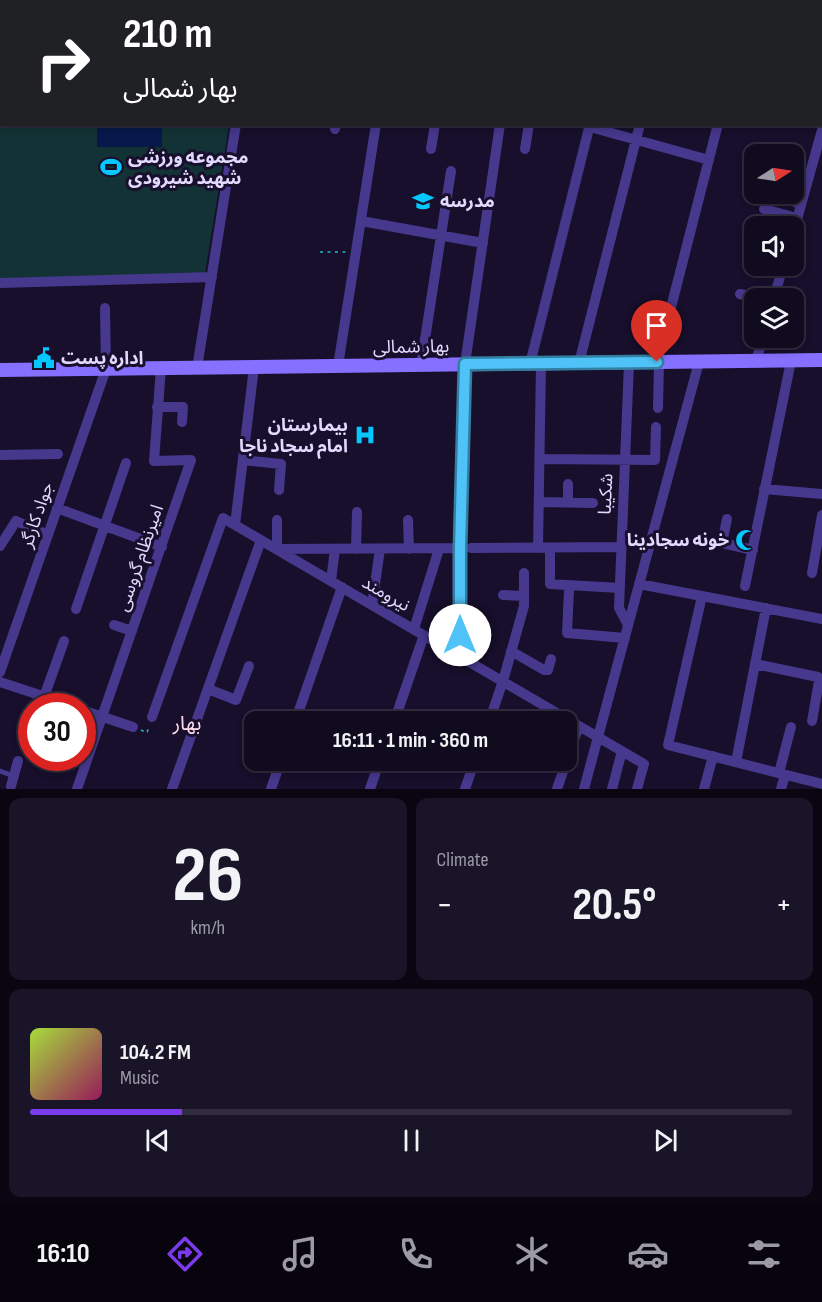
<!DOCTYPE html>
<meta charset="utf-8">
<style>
body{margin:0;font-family:"Sofia Sans Condensed","Noto Sans Arabic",sans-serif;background:#1a1429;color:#f1f3f6;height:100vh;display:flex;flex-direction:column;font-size:22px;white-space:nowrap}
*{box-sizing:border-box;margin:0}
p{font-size:20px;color:#9c9ba5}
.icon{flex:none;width:33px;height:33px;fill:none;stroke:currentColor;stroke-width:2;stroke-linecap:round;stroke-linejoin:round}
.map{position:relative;height:789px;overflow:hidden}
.sheet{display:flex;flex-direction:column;gap:9px;padding:9px;background:#090612;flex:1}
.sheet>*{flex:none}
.banner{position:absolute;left:0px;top:0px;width:822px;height:126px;box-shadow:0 3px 9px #0003,0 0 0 2px #302b3e;background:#202124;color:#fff;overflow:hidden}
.needle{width:39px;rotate:78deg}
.tools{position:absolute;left:744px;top:144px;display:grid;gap:12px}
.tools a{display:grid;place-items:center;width:60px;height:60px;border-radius:12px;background:#110b20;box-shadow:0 3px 9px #0003,0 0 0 2px #302b3e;font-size:30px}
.speed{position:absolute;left:18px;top:693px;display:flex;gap:12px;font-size:30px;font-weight:700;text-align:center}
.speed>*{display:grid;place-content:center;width:78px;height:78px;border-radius:50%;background:#110b20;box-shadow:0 3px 9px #0003,0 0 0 2px #302b3e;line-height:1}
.speed .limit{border:9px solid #d22;background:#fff;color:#111}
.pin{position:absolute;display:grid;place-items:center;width:51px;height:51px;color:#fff;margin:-62px -26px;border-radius:50% 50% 50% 0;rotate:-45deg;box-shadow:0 0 6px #0007}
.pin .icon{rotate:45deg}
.me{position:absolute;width:66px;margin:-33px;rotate:0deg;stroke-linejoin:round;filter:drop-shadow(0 0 4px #0008)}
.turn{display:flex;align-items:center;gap:21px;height:126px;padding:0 24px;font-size:27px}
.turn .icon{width:78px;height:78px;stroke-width:2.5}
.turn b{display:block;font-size:42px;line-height:51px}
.big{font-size:45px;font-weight:700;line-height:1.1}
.sheet .card{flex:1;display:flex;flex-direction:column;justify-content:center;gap:9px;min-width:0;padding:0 21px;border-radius:12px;background:#1a1429}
.sheet .dial{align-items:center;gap:0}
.dial b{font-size:78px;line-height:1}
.song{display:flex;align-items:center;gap:18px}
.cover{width:72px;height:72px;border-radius:9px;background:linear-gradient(135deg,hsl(80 70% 55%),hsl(330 70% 35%))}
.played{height:6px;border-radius:3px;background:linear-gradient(90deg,#7c3aed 20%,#302b3e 20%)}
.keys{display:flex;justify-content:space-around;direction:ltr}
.heat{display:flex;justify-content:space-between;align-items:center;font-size:33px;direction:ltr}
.sheet .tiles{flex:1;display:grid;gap:9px;grid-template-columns:1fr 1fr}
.card:last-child{grid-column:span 2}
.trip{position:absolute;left:244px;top:711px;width:333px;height:60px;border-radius:12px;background:#110b20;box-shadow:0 3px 9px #0003,0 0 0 2px #302b3e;font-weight:700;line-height:60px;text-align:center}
.tab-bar{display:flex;height:96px;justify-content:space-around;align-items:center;background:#07040d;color:#9c9ba5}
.tab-bar .icon{width:42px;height:42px}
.tab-bar .active{color:#7c3aed}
.tab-bar b{font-size:27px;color:#f1f3f6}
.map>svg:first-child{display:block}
</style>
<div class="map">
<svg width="822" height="789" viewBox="0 0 822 789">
<rect width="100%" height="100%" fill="#170f2b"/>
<!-- green -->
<path fill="#123235" d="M 0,0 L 249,0 L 2,2 L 2,124 L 229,125 L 205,274 L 0,280 Z"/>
<!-- water -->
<path fill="#08184b" d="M 97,125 L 162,125 L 162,147 L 97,147 Z"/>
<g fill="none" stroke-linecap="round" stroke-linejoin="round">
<!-- path -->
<path stroke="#2ab8c2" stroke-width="1.5" stroke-dasharray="3 4.5" stroke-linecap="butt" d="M 227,0 L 227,2
M 36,2 L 36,0
M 320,252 L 346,252
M 141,730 L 147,733 L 149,726"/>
<!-- service -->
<path stroke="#46388c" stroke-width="5" d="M 0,771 L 14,776"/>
<!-- minor -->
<path stroke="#46388c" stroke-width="10" d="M 256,2 L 256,0
M 459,2 L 459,0
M 540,2 L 540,0
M 621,2 L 622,0
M 676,2 L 676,0
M 749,2 L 750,0
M 590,127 L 709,160
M 335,129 L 336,124
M 431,149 L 435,124
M 525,149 L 529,124
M 770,194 L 801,204
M 764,209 L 797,218
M 361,221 L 483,243
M 794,230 L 822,130
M 749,257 L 754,238
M 0,283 L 212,277
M 740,294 L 758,298
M 774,298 L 783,266
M 756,361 L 763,338
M 657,362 L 718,124
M 579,363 L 640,124
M 530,364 L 590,124
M 421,365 L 451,171
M 338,366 L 376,124
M 197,368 L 236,124
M 157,407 L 183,407 L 182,422
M 658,408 L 659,362
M 0,455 L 58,454
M 540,459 L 655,460 L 656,427
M 243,460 L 281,464 L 279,490
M 764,489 L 822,494
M 539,502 L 593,503
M 568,503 L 568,484
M 57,508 L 162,547
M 727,519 L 722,543 L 753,550
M 277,520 L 277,549 L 460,548
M 408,520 L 409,549
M 235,525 L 254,367
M 0,546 L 16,521 L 48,535
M 471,548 L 620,547
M 538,548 L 541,363
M 550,548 L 550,584 L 620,588
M 356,549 L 357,512
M 812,573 L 822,515
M 331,581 L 335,549
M 639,584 L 822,619
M 745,586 L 791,361
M 569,590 L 567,633 L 625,638
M 503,595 L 524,596
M 702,596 L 668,745 L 822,784
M 372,605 L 380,549
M 76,609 L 126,463
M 114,625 L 132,631
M 628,625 L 619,608 L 629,363
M 414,629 L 439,549
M 511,651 L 544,670 L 548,670 L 551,659
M 460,656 L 460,548 L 465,364 L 500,124
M 755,664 L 818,677 L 819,681 L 812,721
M 0,672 L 106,369 L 105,308
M 0,682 L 73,706
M 208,689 L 236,700 L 249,666
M 44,697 L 64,641
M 82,710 L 133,727
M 152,717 L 223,518 L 644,764 L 637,789
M 295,722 L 342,587
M 394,722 L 424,635
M 489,722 L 503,681 L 524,606 L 524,573
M 567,759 L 579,726
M 736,762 L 766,608
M 779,773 L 791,727
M 11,786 L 18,761
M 77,789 L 191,460 L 154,461 L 161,368
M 172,789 L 261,540
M 271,789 L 281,760
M 370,789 L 380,760
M 465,789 L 475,760
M 557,789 L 567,760
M 584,789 L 699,362
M 612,789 L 622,751
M 704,789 L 713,756
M 781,789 L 785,775"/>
<!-- secondary -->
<path stroke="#8570ff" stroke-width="14" d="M 0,370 L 822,360"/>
</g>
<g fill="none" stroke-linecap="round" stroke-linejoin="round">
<defs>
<path id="route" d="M 460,635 L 460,548 L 465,364 L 657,362"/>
</defs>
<!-- route casing -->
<use href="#route" stroke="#337fa1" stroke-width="15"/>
<!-- route -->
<use href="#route" stroke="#4fc3f7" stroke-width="10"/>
</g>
<!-- icons -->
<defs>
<symbol id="stadium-bare" viewBox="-9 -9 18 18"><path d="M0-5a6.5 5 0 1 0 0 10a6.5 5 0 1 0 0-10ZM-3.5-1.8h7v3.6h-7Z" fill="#05c7ff" stroke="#170f2b" stroke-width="2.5" paint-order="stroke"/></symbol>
<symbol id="school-bare" viewBox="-9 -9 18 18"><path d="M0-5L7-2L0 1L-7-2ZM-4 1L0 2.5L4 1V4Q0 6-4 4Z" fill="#05c7ff" stroke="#170f2b" stroke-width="2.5" paint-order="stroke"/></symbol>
<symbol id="civic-bare" viewBox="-9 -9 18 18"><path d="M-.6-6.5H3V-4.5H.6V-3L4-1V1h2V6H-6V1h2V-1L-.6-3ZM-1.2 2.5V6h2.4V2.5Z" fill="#05c7ff" stroke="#170f2b" stroke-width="2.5" paint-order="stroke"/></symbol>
<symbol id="hospital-bare" viewBox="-9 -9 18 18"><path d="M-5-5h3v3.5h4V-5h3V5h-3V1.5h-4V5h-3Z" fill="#05c7ff" stroke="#170f2b" stroke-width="2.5" paint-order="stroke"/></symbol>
<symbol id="mosque-bare" viewBox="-9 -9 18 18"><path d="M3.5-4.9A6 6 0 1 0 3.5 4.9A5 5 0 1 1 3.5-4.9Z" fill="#05c7ff" stroke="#170f2b" stroke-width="2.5" paint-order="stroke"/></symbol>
</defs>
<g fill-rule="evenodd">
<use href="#stadium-bare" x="96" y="152" width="30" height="30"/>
<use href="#school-bare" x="408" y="186" width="30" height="30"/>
<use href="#civic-bare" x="29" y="343" width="30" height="30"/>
<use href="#hospital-bare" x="350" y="420" width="30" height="30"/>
<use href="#mosque-bare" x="731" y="525" width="30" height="30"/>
</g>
<g text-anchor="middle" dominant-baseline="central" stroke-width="6" stroke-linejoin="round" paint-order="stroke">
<!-- poi labels -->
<g font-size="18" font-weight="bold" fill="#e2d9ff" stroke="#170f2b" text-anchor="start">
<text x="128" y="157">مجموعه ورزشی<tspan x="128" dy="21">شهید شیرودی</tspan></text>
<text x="440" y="201">مدرسه</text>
<text x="61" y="358">اداره پست</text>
<text x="348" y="425" text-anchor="end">بیمارستان<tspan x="348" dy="21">امام سجاد ناجا</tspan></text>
<text x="729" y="540" text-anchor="end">خونه سجادینا</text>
</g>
<!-- street labels -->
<g font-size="18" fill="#e2d9ff" stroke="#170f2b">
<text transform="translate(411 347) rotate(-1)">بهار شمالی</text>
<text transform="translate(606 494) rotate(-87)">شکیبا</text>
<text transform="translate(37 515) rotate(-71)">جواد کارگر</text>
<text transform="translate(140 558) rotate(-71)">امیرنظام گروسی</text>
<text transform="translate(386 594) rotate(30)">نیرومند</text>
</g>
<!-- neighbourhood labels -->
<g font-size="20" fill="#ffdbed" stroke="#170f2b">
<text x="187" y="724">بهار</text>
</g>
</g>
</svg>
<div class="tools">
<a><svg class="needle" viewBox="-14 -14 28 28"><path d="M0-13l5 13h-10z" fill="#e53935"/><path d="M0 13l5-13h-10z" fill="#9c9ba5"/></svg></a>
<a><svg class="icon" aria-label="sound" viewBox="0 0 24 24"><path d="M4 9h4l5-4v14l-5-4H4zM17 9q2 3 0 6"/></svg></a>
<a><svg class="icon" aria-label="layers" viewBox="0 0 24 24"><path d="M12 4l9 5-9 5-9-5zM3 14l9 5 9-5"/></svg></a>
</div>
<div class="speed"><div class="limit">30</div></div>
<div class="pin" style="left:657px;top:362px;background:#d93025"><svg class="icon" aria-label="arrive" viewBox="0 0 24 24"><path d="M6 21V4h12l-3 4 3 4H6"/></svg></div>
<svg class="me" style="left:460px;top:635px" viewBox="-20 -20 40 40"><circle r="19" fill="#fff"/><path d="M0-13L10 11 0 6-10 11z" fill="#4fc3f7"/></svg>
<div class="trip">16:11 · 1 min · 360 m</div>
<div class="banner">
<div class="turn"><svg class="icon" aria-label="right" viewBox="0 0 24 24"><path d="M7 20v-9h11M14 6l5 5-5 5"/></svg><div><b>210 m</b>بهار شمالی</div></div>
</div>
</div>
<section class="sheet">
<div class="tiles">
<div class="card dial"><b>26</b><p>km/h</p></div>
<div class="card"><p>Climate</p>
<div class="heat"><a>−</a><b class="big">20.5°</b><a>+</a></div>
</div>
<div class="card">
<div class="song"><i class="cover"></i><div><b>104.2 FM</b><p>Music</p></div></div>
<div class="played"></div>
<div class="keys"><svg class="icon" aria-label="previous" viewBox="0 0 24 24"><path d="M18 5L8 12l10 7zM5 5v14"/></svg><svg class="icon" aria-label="pause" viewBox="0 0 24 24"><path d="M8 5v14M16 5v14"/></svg><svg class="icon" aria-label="next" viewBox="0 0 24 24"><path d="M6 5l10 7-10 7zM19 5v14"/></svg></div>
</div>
</div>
</section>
<nav class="tab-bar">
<b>16:10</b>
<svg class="icon active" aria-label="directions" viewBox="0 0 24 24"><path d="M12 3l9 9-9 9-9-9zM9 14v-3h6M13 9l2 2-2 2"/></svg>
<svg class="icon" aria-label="music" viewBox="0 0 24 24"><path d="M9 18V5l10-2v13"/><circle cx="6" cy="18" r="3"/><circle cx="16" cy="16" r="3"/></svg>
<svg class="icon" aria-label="phone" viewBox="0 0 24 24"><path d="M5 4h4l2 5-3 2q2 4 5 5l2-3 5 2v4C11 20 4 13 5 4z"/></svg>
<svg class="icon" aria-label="climate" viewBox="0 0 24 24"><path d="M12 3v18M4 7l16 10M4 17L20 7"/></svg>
<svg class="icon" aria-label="car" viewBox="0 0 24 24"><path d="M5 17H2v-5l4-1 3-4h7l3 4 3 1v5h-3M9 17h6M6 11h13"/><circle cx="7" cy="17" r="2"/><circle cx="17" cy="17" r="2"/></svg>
<svg class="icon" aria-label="filters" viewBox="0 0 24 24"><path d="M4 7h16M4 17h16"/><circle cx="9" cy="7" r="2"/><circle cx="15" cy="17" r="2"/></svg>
</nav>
